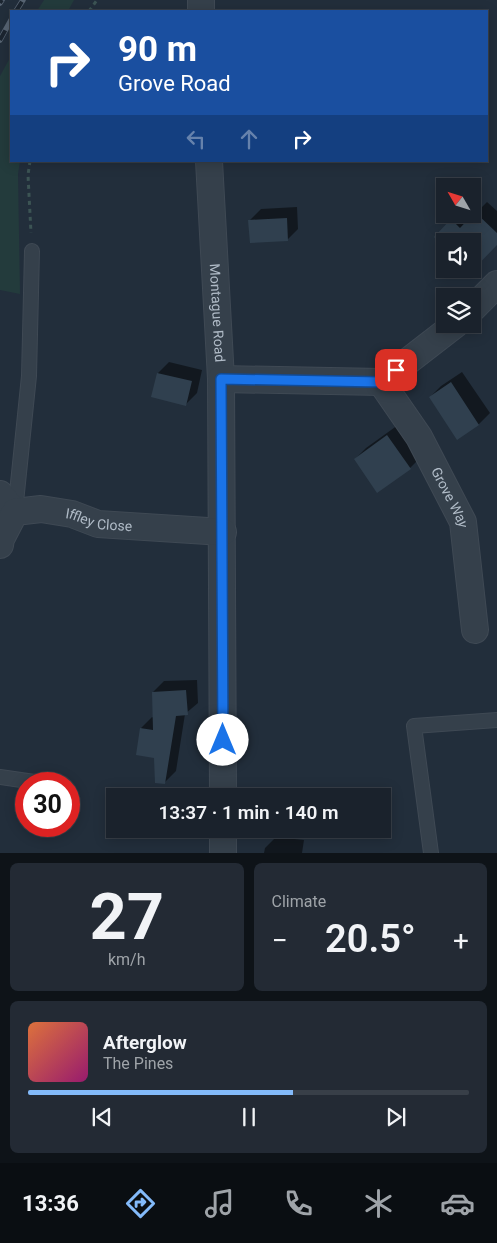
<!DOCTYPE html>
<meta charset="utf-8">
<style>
body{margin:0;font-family:Roboto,sans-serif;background:#232a34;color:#f1f3f6;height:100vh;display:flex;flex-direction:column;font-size:19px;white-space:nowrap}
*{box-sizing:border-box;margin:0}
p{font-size:16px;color:#9fa4a9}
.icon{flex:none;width:28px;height:28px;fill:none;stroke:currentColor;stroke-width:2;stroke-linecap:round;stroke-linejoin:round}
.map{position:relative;height:853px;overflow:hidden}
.side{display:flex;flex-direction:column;gap:10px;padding:10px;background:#0e1318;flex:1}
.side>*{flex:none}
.top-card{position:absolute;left:10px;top:10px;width:478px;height:152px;border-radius:0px;box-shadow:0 2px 12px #0003,0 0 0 1px #383f48;background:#1a4fa0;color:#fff;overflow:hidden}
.needle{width:32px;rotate:309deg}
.tools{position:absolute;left:436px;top:178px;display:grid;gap:10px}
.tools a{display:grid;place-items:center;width:45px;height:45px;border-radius:0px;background:#1a222c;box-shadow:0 2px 12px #0003,0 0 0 1px #383f48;font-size:25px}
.speed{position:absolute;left:15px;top:772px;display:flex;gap:10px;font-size:25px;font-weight:700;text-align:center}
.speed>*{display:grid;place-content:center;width:65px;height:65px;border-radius:50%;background:#1a222c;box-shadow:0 2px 12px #0003,0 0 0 1px #383f48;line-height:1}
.speed .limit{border:8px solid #d22;background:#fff;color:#111}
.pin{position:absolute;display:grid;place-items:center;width:42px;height:42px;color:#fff;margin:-21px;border-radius:10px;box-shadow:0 2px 8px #0006}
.me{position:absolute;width:55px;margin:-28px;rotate:0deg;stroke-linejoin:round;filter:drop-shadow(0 0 4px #0008)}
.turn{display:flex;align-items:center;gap:18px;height:105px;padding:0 25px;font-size:22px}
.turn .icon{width:65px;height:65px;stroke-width:2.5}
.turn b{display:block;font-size:35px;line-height:42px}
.lanes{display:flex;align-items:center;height:48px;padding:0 25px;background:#0003;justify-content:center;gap:25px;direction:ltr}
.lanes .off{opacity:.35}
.big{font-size:38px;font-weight:600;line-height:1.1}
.side .tile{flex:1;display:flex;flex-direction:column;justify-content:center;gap:8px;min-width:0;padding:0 18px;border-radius:8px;background:#232a34}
.side .dial{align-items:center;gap:0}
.dial b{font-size:65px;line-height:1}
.song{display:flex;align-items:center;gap:15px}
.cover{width:60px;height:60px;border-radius:8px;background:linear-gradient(135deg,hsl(20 70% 55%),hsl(320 70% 35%))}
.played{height:5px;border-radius:2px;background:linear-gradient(90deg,#83bafa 60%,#383f48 60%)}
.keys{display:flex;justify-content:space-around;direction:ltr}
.heat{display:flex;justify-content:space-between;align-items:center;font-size:28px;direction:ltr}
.side .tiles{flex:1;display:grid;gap:10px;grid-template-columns:1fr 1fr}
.tile:last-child{grid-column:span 2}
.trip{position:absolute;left:106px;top:788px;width:285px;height:50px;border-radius:0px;background:#1a222c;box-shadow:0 2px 12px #0003,0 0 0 1px #383f48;font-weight:600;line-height:50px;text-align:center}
.dock{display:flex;height:80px;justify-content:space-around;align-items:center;background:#0a0e12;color:#9fa4a9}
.dock .icon{width:35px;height:35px}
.dock .current{color:#83bafa}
.dock b{font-size:22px;color:#f1f3f6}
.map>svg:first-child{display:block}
</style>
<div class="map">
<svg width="497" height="853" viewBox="0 0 497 853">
<rect width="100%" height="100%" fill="#222e3b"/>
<!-- green -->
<path fill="#233b3c" d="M 44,0 L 74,0 L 68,11 L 37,11 Z
M 11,56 L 11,161 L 20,161 L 18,174 L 20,294 L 0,290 L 0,76 Z"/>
<!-- shadow -->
<path fill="#0007" d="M 487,202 L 497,211 L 497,243 L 471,270 L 470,269 L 472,269 L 472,241 L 445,241 L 445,246 L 436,237 L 458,214 L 468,214 L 472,217 Z
M 297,207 L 298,229 L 287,240 L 250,220 L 261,209 Z
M 169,362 L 202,370 L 197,393 L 186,404 L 153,396 L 158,373 Z
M 462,372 L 490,413 L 479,424 L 457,438 L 430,397 L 441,386 Z
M 398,425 L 421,457 L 410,468 L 355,459 L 366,448 Z
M 197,680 L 198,703 L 185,714 L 176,771 L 165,782 L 156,757 L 141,728 L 152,717 L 154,718 L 153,692 L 164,681 Z
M 276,837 L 304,840 L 302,853 L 264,853 L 265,848 Z"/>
<!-- building -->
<path fill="#30404f" d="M 475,212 L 497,233 L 497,245 L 471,272 L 468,269 L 472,269 L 472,241 L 445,241 L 445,247 L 434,237 L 451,219 L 460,228 Z
M 287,218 L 288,241 L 250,243 L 248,220 Z
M 157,373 L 192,381 L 186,406 L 151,397 Z
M 451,382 L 479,425 L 457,440 L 429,397 Z
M 387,435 L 411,469 L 377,493 L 354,459 Z
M 186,690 L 188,715 L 176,716 L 165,784 L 155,783 L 154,758 L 136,755 L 140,728 L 153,730 L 152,692 Z"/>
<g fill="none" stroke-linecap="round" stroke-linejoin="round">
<defs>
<path id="service" d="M 15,512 L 29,376 L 32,251
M 0,777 L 48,784
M 431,853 L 414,726 L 497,720"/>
<g id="minor">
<path d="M 201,0 L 201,11"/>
<path id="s1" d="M 209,161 L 221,379 L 223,796"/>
<path d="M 472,309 L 497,284"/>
<path d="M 221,379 L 381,382 L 456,324"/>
<path id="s2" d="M 381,382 L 419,437 L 463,522 L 475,630"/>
<path d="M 0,494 L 15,512"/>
<path id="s3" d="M 0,545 L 1,539 L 15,512 L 41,509 L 72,514 L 98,524 L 223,532"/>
<path d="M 223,829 L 223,853"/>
</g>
</defs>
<!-- service casing -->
<use href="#service" stroke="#3f4954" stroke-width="16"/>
<!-- minor casing -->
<use href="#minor" stroke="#3f4954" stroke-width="28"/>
<!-- path -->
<path stroke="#3c5454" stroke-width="3" stroke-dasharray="4 4" stroke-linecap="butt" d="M 89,11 L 97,0
M 30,161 L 28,175 L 31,233"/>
<!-- service -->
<use href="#service" stroke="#35404b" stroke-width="14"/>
<!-- minor -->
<use href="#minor" stroke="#35404b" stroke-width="26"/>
<defs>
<path id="rail" d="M 0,3 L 2,0
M 16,11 L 23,0
M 0,40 L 11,20"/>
</defs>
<!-- rail casing -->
<use href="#rail" stroke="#576473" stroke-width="5.5"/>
<!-- rail -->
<use href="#rail" stroke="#1b2530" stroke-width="4" stroke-dasharray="11" stroke-linecap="butt"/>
</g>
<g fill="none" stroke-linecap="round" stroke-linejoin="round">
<defs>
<path id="route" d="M 223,740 L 221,379 L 381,382 L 396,370"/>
</defs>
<!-- route casing -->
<use href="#route" stroke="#114b97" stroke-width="12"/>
<!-- route -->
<use href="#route" stroke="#1a73e8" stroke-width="9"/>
</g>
<g text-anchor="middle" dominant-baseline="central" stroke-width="5" stroke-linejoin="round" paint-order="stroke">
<!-- street labels -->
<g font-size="14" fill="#b0bbc7" stroke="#1b2530">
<text stroke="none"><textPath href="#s1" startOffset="152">Montague Road</textPath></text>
<text stroke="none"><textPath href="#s2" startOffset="135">Grove Way</textPath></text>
<text stroke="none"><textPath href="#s3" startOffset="122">Iffley Close</textPath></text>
</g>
</g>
</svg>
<div class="tools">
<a><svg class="needle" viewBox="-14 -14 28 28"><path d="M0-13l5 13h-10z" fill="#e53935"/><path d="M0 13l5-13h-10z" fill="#9fa4a9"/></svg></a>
<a><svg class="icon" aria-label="sound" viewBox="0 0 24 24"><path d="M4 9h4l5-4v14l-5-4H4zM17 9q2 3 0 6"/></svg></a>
<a><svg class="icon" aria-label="layers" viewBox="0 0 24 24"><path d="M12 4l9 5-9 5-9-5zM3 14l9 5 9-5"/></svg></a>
</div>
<div class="speed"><div class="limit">30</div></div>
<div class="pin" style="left:396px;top:370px;background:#d93025"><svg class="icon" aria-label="arrive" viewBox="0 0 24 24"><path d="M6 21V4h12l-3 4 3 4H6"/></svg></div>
<svg class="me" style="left:223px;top:740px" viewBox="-20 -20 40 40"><circle r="19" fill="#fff"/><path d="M0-13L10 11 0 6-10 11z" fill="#1a73e8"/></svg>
<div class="trip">13:37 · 1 min · 140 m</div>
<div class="top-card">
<div class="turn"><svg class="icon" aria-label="right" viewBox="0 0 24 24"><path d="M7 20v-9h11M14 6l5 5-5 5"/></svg><div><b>90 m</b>Grove Road</div></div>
<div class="lanes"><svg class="icon off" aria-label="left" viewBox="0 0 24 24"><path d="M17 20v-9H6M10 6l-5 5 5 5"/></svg><svg class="icon off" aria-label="ahead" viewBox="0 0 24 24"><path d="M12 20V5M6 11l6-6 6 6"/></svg><svg class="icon" aria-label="right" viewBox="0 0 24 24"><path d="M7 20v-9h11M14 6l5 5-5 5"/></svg></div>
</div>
</div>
<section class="side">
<div class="tiles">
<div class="tile dial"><b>27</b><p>km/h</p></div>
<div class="tile"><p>Climate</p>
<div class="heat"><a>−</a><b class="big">20.5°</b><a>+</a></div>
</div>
<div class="tile">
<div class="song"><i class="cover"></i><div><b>Afterglow</b><p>The Pines</p></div></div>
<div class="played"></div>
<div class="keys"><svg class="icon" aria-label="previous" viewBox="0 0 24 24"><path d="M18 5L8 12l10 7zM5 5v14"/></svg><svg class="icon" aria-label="pause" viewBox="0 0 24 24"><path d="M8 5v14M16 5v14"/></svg><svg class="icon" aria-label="next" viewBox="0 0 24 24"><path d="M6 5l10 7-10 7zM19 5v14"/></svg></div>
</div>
</div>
</section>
<nav class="dock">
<b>13:36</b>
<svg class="icon current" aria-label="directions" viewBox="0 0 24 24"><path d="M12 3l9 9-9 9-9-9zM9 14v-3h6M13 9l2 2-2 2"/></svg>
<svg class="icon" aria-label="music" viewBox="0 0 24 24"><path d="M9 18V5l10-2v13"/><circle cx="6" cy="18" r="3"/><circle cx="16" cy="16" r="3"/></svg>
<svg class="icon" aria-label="phone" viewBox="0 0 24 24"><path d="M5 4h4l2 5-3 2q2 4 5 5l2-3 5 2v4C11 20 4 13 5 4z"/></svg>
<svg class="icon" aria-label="climate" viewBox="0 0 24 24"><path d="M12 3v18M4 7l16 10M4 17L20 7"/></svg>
<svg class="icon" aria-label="car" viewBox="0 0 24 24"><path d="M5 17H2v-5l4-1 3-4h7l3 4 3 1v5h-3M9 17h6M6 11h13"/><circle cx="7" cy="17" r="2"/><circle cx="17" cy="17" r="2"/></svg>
</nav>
